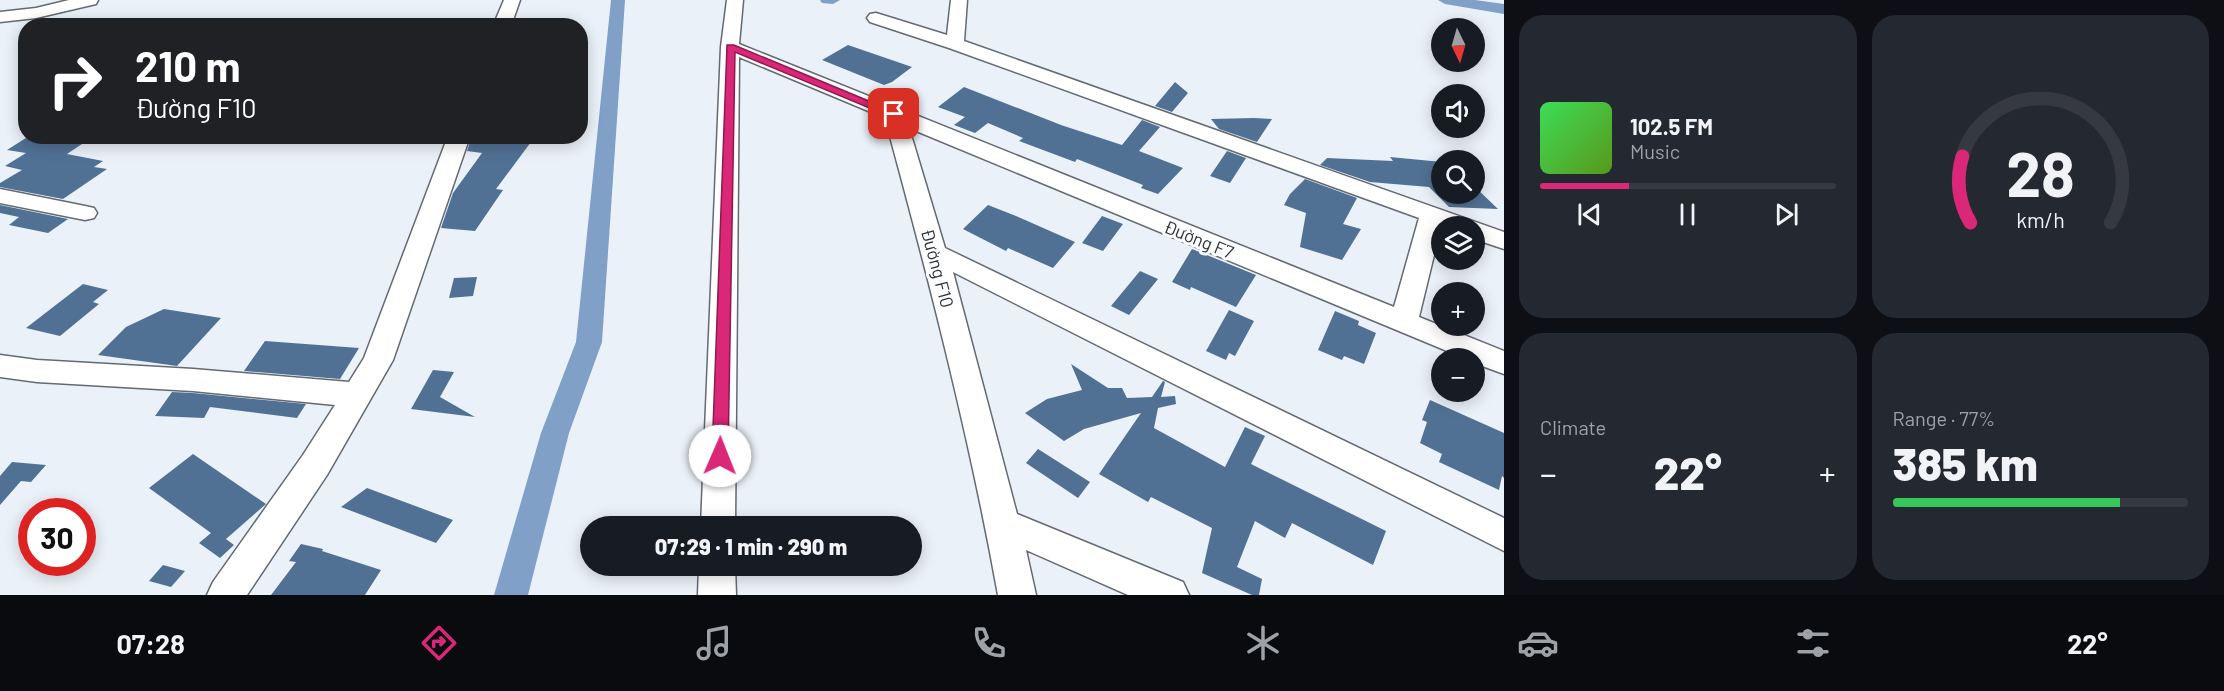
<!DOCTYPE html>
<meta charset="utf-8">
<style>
body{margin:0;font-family:Barlow,sans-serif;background:#242831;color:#f1f3f6;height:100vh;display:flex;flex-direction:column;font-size:22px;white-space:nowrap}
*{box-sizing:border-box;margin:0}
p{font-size:20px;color:#9ea1a6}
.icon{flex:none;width:33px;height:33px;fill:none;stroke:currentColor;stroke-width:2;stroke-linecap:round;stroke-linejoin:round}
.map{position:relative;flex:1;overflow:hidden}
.details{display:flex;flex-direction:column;gap:15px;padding:15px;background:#0d0f14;width:720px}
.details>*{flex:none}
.hud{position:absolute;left:18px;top:18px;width:570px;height:126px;border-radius:24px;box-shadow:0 3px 15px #0003;background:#202124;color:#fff;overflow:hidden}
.needle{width:39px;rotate:175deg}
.buttons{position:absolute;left:1431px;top:18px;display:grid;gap:12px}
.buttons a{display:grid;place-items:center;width:54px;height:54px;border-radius:50%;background:#171b24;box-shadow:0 3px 15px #0003;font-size:30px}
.speed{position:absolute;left:18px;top:498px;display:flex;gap:12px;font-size:30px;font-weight:700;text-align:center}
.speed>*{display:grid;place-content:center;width:78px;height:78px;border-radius:50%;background:#171b24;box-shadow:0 3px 15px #0003;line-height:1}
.speed .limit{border:9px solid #d22;background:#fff;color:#111}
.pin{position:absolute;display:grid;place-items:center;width:51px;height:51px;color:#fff;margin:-26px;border-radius:12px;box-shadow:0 3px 9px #0006}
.me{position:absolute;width:66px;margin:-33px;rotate:1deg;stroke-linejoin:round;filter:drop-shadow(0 0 4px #0008)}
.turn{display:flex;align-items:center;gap:21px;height:126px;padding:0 18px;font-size:27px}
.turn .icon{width:78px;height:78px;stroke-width:2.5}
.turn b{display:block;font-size:42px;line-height:51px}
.big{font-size:45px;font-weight:800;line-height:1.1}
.details .widget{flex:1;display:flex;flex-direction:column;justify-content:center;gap:9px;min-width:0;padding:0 21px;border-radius:24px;background:#242831}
.details .dial{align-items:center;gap:0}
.dial svg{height:156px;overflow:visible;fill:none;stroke:#363941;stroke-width:7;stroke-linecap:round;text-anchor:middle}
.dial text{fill:#f1f3f6;stroke:none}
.song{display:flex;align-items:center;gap:18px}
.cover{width:72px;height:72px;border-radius:9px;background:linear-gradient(135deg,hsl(130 70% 55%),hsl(90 70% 35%))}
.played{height:6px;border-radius:3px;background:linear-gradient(90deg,#db2777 30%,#363941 30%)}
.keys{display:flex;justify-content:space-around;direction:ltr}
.heat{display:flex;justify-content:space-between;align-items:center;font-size:33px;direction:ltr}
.charge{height:9px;border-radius:4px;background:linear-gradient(90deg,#34c759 77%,#363941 0)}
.details .tiles{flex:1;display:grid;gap:15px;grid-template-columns:repeat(2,1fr)}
.trip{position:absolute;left:580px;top:516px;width:342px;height:60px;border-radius:30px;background:#171b24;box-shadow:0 3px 15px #0003;font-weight:800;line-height:60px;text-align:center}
.tab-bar{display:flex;height:96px;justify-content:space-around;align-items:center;background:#090b0e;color:#9ea1a6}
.tab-bar .icon{width:42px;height:42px}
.tab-bar .active{color:#db2777}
.tab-bar b{font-size:27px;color:#f1f3f6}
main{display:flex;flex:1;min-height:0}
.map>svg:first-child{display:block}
</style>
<main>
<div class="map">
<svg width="1504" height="595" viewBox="0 0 1504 595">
<rect width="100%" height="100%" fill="#eaf1f8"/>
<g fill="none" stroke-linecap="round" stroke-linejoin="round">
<!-- canal -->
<path fill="#80a0c7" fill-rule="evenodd" d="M 611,0 L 625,0 L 602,342 L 569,433 L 528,595 L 494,595 L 541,433 L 576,342 Z
M 820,0 L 840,0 L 833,4 L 822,3 Z
M 1438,0 L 1475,0 L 1504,4 L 1504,14 L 1445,4 Z"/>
</g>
<!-- building -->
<path fill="#517194" d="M 848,45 L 912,67 L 892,82 L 884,85 L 822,60 Z
M 1175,82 L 1188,93 L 1172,112 L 1155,106 Z
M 964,87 L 1061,125 L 1122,145 L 1142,120 L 1160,127 L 1139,151 L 1183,168 L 1158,194 L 1141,188 L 1143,185 L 1077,159 L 1075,162 L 1019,141 L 1023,138 L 988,123 L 975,133 L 954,125 L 965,117 L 938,107 Z
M 1211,119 L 1254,118 L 1272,119 L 1257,142 L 1219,129 Z
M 29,136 L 94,136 L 67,154 L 103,161 L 94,167 L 107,169 L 63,199 L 0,187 L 0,183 L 22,170 L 5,166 L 26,153 L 7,150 Z
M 472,136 L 497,136 L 531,142 L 496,189 L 503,190 L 475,231 L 441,228 L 453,193 L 482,153 L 467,151 Z
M 1227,151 L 1246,158 L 1230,183 L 1210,176 Z
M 1390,157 L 1442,162 L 1442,194 L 1474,194 L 1474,186 L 1498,209 L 1449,207 L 1429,187 L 1370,182 L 1320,165 L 1327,158 L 1393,161 Z
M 1305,179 L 1357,198 L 1343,224 L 1361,229 L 1342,260 L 1300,247 L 1306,213 L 1284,205 L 1290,194 Z
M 0,205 L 68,219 L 48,233 L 9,225 L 19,217 L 0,213 Z
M 988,205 L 1016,216 L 1075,242 L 1053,268 L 1008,248 L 1006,251 L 963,229 Z
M 1102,216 L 1123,224 L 1103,251 L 1082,243 Z
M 1192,249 L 1256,275 L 1236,307 L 1191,287 L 1190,290 L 1172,282 Z
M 1140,271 L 1158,279 L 1129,315 L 1111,306 Z
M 477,277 L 473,296 L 449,298 L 454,278 Z
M 83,284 L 108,290 L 93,302 L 99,304 L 60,336 L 26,328 Z
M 164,309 L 221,318 L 177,366 L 98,355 L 126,327 Z
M 1229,310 L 1254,321 L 1235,356 L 1229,353 L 1226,360 L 1206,351 Z
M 1335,311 L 1359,321 L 1358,325 L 1376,333 L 1364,364 L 1344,356 L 1342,360 L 1318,350 Z
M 265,341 L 359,348 L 340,379 L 244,371 Z
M 1071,364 L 1108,388 L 1122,388 L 1127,398 L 1152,397 L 1163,381 L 1165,382 L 1161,397 L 1175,396 L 1176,404 L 1158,408 L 1154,428 L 1225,467 L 1245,427 L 1265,436 L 1251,464 L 1386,531 L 1373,565 L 1292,523 L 1285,538 L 1255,521 L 1237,567 L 1262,579 L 1259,595 L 1252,595 L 1202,573 L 1212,528 L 1151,497 L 1148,502 L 1099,474 L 1141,413 L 1084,429 L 1064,441 L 1025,413 L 1047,399 L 1082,390 Z
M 433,370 L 454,372 L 440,397 L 475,417 L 411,409 Z
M 172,392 L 193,393 L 306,404 L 297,418 L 210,407 L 204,418 L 155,416 Z
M 1430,400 L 1504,433 L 1504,478 L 1502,476 L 1499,490 L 1439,462 L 1442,454 L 1420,443 L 1427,422 L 1422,420 Z
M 1038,449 L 1090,482 L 1078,498 L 1026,463 Z
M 193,454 L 266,504 L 226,539 L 234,545 L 220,558 L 199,543 L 211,533 L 149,488 Z
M 12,462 L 46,465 L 31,482 L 21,481 L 0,505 L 0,476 Z
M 367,488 L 453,520 L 436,543 L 341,507 Z
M 301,544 L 323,549 L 322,551 L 381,570 L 365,595 L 271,595 L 296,562 L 289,561 Z
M 163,565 L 185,571 L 171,587 L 149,581 Z"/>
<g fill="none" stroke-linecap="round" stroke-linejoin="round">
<defs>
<path id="minor" d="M 69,0 L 98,0 L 96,4 L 36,18 L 0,22 L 0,12 L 36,8 Z
M 504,0 L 520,0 L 511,26 L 493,26 Z
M 727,0 L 743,0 L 739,44 L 1394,307 L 1419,218 L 949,48 L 870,22 L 867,18 L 870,14 L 876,13 L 947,35 L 951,0 L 967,0 L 964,41 L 1504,232 L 1504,249 L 1474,239 L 1474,226 L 1441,226 L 1419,317 L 1504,351 L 1504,374 L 1474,363 L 1474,358 L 1464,358 L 909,128 L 945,248 L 1504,518 L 1504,551 L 953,272 L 1017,514 L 1183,582 L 1189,595 L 1128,595 L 1026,550 L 1036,595 L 998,595 C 969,434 928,276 885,118 L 739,57 L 735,526 L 701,526 L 721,47 Z
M 448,136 L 470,136 L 393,360 L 327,475 L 247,595 L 207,595 L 213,582 L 303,455 L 335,405 L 193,391 L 37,382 L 0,377 L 0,355 L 37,360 L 193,369 L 349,382 L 364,358 Z
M 0,189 L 85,206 L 94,208 L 97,213 L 94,218 L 85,220 L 0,203 Z
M 699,566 L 735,566 L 736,595 L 698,595 Z"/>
</defs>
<!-- minor casing -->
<use href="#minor" stroke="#646a71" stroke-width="3"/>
<!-- minor -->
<use href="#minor" fill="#fff" fill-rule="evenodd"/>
</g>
<!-- route -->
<path fill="#db2777" stroke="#8e194d" stroke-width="1.5" d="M 727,45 L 734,45 L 900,114 L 891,117 L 735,52 L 728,456 L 726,461 L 720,463 L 714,461 L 712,456 Z"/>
<g text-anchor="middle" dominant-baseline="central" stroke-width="6" stroke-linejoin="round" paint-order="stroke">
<!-- street labels -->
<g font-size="18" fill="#303235" stroke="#fcfdff">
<text transform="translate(1199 239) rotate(22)">Đường F7</text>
<text transform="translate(938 268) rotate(75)">Đường F10</text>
</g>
</g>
</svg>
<div class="buttons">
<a><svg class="needle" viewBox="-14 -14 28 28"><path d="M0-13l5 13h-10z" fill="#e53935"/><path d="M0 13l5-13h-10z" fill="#9ea1a6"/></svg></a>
<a><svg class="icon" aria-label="sound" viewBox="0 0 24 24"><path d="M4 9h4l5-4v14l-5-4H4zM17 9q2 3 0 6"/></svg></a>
<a><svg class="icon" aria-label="search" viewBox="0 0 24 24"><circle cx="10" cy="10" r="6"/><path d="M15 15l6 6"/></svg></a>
<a><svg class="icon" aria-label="layers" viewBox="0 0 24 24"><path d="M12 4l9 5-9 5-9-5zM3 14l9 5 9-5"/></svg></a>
<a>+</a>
<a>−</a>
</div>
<div class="speed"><div class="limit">30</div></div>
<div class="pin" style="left:894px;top:114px;background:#d93025"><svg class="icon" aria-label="arrive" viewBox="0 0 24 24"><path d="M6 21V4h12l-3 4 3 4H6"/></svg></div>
<svg class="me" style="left:720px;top:456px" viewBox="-20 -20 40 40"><circle r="19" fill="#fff"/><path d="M0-13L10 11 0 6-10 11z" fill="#db2777"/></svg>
<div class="trip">07:29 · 1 min · 290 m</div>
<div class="hud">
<div class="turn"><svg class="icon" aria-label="right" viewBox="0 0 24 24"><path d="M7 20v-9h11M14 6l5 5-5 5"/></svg><div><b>210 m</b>Đường F10</div></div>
</div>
</div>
<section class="details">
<div class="tiles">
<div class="widget">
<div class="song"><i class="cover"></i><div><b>102.5 FM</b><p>Music</p></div></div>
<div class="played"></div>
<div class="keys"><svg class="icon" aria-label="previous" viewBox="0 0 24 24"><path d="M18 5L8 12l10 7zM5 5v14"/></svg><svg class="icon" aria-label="pause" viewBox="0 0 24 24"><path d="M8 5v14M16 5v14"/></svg><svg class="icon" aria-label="next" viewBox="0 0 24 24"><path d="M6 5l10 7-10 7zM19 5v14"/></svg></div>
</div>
<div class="widget dial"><svg viewBox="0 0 100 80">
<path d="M14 69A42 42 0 1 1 86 69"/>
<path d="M14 69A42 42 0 0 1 10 35" stroke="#db2777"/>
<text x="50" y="56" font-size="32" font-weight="700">28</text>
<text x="50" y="72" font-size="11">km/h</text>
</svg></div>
<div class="widget"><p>Climate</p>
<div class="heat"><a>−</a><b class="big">22°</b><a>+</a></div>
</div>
<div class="widget"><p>Range · 77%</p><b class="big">385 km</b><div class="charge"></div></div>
</div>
</section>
</main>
<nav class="tab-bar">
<b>07:28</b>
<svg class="icon active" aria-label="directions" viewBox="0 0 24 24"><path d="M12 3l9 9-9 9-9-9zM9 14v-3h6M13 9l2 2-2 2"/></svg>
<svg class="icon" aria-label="music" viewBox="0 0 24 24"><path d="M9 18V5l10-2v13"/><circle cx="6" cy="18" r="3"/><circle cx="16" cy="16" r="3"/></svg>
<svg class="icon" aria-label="phone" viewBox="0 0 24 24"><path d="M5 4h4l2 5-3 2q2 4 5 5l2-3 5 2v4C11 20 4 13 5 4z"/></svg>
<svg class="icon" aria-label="climate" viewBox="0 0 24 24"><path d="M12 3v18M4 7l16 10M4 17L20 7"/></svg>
<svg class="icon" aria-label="car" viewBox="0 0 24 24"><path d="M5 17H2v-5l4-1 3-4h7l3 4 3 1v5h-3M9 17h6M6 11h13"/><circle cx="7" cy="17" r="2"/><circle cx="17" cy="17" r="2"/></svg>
<svg class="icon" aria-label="filters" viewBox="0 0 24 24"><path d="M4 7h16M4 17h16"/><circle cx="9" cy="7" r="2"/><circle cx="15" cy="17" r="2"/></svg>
<b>22°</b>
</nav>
